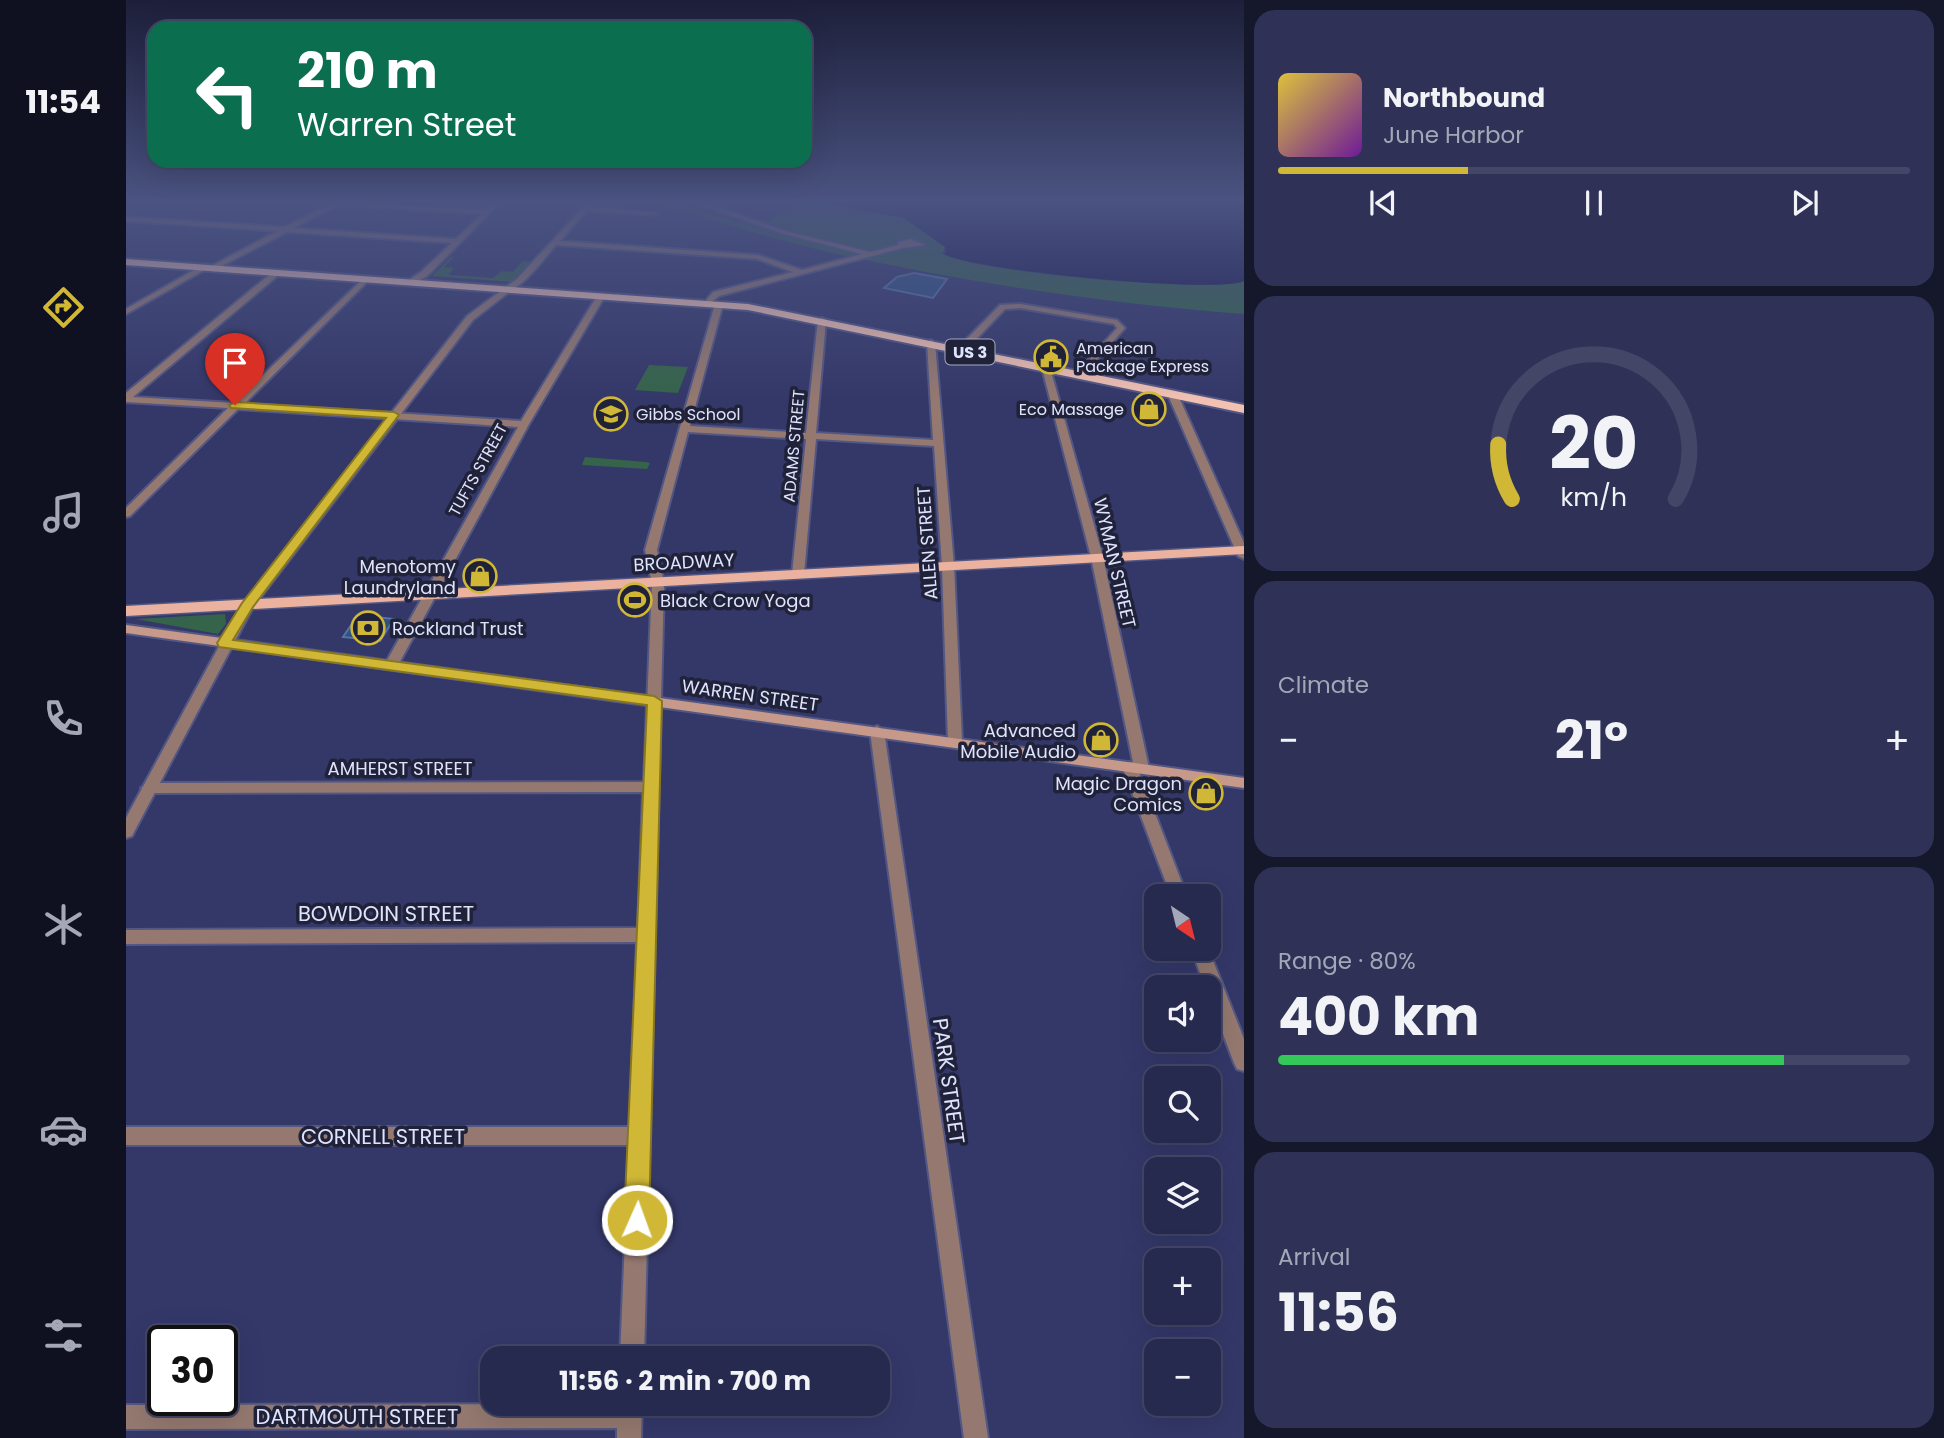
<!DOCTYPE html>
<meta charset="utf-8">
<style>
body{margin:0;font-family:Poppins,sans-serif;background:#2f3256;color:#f1f3f6;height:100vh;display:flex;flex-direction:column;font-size:26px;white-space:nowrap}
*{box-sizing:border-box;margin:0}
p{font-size:23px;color:#a4a7b7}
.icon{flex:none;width:38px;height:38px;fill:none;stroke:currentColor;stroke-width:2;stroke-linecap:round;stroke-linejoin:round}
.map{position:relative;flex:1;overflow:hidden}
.details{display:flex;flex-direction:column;gap:10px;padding:10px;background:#15172b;width:700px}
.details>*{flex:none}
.guide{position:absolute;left:21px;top:21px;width:665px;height:147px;border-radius:21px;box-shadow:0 7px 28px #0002,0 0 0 2px #434666;background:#0b6e4f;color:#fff;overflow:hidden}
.needle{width:46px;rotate:145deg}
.buttons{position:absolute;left:1018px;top:884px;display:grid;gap:14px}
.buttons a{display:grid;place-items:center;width:77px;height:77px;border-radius:14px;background:#272a4f;box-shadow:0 7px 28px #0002,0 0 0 2px #434666;font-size:35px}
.speed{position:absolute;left:21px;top:1325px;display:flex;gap:14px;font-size:35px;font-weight:700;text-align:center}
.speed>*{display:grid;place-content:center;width:91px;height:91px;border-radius:50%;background:#272a4f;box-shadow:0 7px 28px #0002,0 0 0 2px #434666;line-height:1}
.speed .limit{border:4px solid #111;border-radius:10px;background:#fff;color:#111}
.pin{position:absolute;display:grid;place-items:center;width:60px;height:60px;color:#fff;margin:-72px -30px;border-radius:50% 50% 50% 0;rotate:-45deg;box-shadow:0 0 7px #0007}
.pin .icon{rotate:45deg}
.me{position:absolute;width:77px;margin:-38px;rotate:2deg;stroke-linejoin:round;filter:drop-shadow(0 0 5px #0008)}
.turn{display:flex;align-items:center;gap:24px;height:147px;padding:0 35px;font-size:32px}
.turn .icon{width:91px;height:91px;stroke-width:2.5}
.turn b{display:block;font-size:49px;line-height:60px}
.big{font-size:52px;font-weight:700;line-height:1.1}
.details .widget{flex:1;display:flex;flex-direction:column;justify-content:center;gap:10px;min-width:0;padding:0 24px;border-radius:21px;background:#2f3256}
.details .dial{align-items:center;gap:0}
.dial svg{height:182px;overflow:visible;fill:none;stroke:#434666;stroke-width:7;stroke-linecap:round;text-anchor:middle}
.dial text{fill:#f1f3f6;stroke:none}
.song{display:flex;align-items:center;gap:21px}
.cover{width:84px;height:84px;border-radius:10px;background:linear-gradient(135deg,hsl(50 70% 55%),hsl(280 70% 35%))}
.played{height:7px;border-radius:4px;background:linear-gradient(90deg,#d0b736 30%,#434666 30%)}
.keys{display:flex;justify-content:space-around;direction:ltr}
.heat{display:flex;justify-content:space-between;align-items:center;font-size:38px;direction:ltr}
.charge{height:10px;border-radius:5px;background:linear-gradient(90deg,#34c759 80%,#434666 0)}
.trip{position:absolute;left:354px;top:1346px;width:410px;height:70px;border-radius:21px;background:#272a4f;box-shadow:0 7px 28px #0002,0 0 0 2px #434666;font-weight:700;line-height:70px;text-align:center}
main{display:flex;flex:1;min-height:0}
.tab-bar{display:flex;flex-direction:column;width:126px;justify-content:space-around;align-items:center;background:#101120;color:#a4a7b7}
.tab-bar .icon{width:49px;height:49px}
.tab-bar .current{color:#d0b736}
.tab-bar b{font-size:32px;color:#f1f3f6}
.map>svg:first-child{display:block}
</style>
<main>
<nav class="tab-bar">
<b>11:54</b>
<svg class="icon current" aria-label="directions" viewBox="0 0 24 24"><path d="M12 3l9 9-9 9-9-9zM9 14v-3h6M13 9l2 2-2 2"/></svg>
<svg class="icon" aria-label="music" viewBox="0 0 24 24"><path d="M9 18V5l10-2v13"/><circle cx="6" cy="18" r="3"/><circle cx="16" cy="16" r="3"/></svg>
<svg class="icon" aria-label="phone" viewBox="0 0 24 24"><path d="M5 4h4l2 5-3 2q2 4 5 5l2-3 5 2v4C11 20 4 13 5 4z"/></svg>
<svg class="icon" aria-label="climate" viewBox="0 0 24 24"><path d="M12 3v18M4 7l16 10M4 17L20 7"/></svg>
<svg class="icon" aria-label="car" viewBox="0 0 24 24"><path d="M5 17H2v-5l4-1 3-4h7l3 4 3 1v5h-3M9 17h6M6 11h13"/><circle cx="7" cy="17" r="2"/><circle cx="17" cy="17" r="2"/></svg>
<svg class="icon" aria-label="filters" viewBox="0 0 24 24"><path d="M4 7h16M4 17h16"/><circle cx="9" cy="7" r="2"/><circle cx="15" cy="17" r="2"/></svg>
</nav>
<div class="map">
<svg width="1118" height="1438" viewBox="0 0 1118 1438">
<rect width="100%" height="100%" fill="#343869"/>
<!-- green -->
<path fill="#35644a" d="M 510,200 L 540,200 L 631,227 L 679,200 L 692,201 L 778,218 L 819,247 L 817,254 C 846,272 1092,294 1118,281 L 1118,314 C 984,304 851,284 720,256 C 649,241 580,217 510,200 Z
M 325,257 L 328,257 L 318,267 L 327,268 L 323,275 L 367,278 L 376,271 L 387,272 L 397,261 L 405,262 L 386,282 L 306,276 Z
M 523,365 L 562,367 L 552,393 L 509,390 Z
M 459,457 L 520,462 L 524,463 L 521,469 L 456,465 Z
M 99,614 L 100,624 L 92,634 L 10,619 Z"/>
<!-- water -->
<path fill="#19194c" d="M 684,200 L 1118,200 L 1118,281 C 1093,294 844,271 816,253 L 820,253 L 819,247 L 778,218 Z"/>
<!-- building -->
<path fill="#2f5183" stroke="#5374a4" stroke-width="2" d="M 788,273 L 821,279 L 807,298 L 758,288 L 771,277 Z
M 232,615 L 268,619 L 254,641 L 217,637 Z"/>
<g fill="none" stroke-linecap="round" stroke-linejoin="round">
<defs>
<path id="minor" d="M 151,200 L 360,210 L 370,200 L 377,200 L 301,276 L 287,284 L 280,282 L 295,272 L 326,243 L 161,232 L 88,270 L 82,268 L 0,314 L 0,309 L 75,266 L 82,268 L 151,231 L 0,221 L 0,217 L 158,227 L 203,205 ZM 212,205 L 356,214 L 330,239 L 168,228 Z
M 464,200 L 470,200 L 464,207 L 533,213 L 530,215 L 461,211 L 434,241 L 632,255 L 676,270 L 736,254 L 655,233 L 561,200 L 570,200 L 659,231 L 744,252 L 772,245 L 772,242 L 785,239 L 799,245 L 777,248 L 593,296 L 582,305 L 578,303 L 587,292 L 667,272 L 631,259 L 430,245 C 419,257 396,290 380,291 L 380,287 L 391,279 Z
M 148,271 L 155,273 L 7,397 L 108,403 L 239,277 L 242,277 L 242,281 L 118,404 L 395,421 L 471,296 L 475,294 L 479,296 L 403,424 L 271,667 L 266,668 L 259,664 L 392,427 L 112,409 L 4,516 L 0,517 L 0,508 L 102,408 L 0,402 L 0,393 Z
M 593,302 L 597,304 L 564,426 L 680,433 L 692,320 L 696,318 L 700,320 L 690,433 L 807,440 L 801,343 L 805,340 L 809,343 L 828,566 L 836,741 L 829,746 L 822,741 L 816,566 L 808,446 L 690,439 L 678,574 L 672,578 L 666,574 L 680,439 L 562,432 L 531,550 L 538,583 L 518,1358 L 494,1358 L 503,1145 L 0,1145 L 0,1127 L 504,1127 L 511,942 L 0,944 L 0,930 L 512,928 L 517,792 L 23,793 L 15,788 L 23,783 L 518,782 L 526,583 L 519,550 L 589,304 Z
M 894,304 L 991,320 L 999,328 L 956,377 L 953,378 L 949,375 L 991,328 L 988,324 L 894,308 L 879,309 L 838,352 L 832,352 L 832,348 L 874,305 Z
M 920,365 L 924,368 L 977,557 L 1023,768 L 1021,771 L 1013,772 L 1061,896 L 1045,896 L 996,766 L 998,763 L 1007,762 L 965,557 L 916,368 Z
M 1047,392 L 1052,395 L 1118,543 L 1118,559 L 1112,556 L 1042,395 Z
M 751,726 L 758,731 L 862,1438 L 838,1438 L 744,731 Z
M 1065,948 L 1082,948 L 1118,1039 L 1118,1071 L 1111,1069 L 1108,1063 L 1083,997 L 1083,987 L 1079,987 Z
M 516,1404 L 515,1438 L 491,1438 L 491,1428 L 0,1429 L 0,1405 Z"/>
<path id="tertiary" d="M 380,287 L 387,289 L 347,320 L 127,607 L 8,832 L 6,836 L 0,838 L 0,818 L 115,606 L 341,316 Z"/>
<path id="secondary" d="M 0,625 L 1118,778 L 1118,788 L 0,633 Z"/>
<path id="primary" d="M 1118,546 L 1118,554 L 0,616 L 0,606 Z"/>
<path id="trunk" d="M 0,259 L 622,304 L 1118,405 L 1118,413 L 622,310 L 0,265 Z"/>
</defs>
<!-- minor casing -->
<use href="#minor" stroke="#535783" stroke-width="4"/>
<!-- tertiary casing -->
<use href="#tertiary" stroke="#535783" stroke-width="4"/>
<!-- secondary casing -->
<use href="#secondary" stroke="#535783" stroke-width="4"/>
<!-- primary casing -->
<use href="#primary" stroke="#535783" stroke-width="3"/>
<!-- trunk casing -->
<use href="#trunk" stroke="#535783" stroke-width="4"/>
<!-- minor -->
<use href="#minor" fill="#957970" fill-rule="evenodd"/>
<!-- tertiary -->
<use href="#tertiary" fill="#957970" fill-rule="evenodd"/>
<!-- secondary -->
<use href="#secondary" fill="#c6998b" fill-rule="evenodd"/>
<!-- primary -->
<use href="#primary" fill="#ebb2a0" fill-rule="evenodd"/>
<!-- trunk -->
<use href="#trunk" fill="#f2c1b2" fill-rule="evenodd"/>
</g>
<!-- sky -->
<linearGradient id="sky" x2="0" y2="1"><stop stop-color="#1d1f3a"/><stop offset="0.5" stop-color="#4a5381"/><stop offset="1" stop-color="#4a5381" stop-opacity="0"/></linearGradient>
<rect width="1118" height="401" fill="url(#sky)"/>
<!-- route -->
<path fill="#d0b736" stroke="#877723" stroke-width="2" d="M 109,402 L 268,412 L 273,415 L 127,607 L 107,640 L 528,696 L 536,701 L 523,1220 L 519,1228 L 511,1231 L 502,1228 L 498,1220 L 521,705 L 93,647 L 91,643 L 116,603 L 260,418 L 105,408 L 103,405 Z"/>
<!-- icons -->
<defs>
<symbol id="civic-ring" viewBox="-11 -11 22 22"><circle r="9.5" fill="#202239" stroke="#d0b736" stroke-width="1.5"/><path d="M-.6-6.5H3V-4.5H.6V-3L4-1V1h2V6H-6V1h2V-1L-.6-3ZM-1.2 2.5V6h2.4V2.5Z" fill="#d0b736"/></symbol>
<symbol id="shop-ring" viewBox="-11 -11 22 22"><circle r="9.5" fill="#202239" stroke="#d0b736" stroke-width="1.5"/><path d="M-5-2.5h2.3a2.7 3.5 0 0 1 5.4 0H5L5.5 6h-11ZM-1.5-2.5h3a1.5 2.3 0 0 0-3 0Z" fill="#d0b736"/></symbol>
<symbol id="school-ring" viewBox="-11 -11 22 22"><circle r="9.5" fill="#202239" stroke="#d0b736" stroke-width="1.5"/><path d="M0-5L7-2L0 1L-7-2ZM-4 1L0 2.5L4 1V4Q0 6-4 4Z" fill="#d0b736"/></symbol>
<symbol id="stadium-ring" viewBox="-11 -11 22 22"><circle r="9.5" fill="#202239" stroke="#d0b736" stroke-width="1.5"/><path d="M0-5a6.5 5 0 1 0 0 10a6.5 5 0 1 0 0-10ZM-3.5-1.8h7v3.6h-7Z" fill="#d0b736"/></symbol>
<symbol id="bank-ring" viewBox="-11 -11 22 22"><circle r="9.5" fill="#202239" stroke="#d0b736" stroke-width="1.5"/><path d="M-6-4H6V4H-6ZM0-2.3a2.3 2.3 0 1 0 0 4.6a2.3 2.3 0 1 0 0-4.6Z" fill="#d0b736"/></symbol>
</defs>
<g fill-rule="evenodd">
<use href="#civic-ring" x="906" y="338" width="38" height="38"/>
<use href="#shop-ring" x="1004" y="390" width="38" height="38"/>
<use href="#school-ring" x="466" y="395" width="38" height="38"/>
<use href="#shop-ring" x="335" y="557" width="38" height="38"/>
<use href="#stadium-ring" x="490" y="581" width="38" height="38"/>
<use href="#bank-ring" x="223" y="609" width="38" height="38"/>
<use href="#shop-ring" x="956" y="721" width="38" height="38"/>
<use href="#shop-ring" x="1061" y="774" width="38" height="38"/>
</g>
<g text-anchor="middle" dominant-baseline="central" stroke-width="7" stroke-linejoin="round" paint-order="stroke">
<!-- far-poi labels -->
<g font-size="16" fill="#dfe3fc" stroke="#202239" text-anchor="start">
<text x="950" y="348">American<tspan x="950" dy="18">Package Express</tspan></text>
<text x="998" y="409" text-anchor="end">Eco Massage</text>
<text x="510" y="414">Gibbs School</text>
</g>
<!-- shield labels -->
<rect fill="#202239" stroke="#a6a9c2" stroke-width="2" x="819.5" y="339.5" width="49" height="25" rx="5"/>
<g font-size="16" font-weight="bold" fill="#dfe3fc">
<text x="844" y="352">US 3</text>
</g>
<!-- far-street labels -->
<g font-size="16" fill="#dfe3fc" stroke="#202239">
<text transform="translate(668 446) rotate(-85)">ADAMS STREET</text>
<text transform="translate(352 470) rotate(-61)">TUFTS STREET</text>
</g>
<!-- street labels -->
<g font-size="18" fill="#dfe3fc" stroke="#202239">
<text transform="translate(801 543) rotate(-94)">ALLEN STREET</text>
<text transform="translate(558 562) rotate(-3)">BROADWAY</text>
<text transform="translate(989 563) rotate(77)">WYMAN STREET</text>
<text transform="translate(624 695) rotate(8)">WARREN STREET</text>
<text x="274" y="768">AMHERST STREET</text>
</g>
<!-- poi labels -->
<g font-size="18" fill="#dfe3fc" stroke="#202239" text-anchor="end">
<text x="330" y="566">Menotomy<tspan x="330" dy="21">Laundryland</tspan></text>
<text x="534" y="600" text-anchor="start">Black Crow Yoga</text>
<text x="266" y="628" text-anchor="start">Rockland Trust</text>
<text x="950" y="730">Advanced<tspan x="950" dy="21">Mobile Audio</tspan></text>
<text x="1056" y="783">Magic Dragon<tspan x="1056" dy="21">Comics</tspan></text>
</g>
<!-- near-street labels -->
<g font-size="21" fill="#dfe3fc" stroke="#202239">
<text x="260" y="913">BOWDOIN STREET</text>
<text transform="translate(823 1081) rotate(82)">PARK STREET</text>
<text x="257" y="1136">CORNELL STREET</text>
<text x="231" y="1416">DARTMOUTH STREET</text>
</g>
</g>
</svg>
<div class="buttons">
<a><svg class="needle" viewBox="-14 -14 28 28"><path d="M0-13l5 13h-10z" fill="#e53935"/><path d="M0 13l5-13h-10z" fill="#a4a7b7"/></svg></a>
<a><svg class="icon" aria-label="sound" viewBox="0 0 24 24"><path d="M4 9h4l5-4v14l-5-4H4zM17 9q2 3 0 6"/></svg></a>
<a><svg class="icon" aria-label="search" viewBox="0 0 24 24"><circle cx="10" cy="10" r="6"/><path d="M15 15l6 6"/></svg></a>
<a><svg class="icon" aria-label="layers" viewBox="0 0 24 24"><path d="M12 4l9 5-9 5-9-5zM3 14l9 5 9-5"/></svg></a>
<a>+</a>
<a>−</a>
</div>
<div class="speed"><div class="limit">30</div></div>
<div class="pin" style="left:109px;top:405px;background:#d93025"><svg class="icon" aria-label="arrive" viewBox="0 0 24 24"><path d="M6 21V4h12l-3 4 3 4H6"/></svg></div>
<svg class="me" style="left:511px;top:1220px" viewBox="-20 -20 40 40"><circle r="17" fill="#d0b736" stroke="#fff" stroke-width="3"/><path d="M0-11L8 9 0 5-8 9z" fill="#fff"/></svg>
<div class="trip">11:56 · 2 min · 700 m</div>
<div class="guide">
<div class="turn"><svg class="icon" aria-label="left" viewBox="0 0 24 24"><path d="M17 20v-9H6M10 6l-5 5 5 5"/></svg><div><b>210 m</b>Warren Street</div></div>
</div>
</div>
<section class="details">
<div class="widget">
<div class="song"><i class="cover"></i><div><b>Northbound</b><p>June Harbor</p></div></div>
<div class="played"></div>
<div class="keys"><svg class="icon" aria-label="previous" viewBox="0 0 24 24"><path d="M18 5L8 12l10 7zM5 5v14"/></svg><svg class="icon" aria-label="pause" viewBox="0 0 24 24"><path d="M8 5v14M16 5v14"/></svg><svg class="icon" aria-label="next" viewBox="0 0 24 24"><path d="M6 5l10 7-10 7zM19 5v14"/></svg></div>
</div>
<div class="widget dial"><svg viewBox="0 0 100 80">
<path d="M14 69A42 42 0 1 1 86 69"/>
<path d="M14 69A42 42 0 0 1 8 45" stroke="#d0b736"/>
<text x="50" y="56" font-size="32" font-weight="700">20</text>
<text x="50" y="72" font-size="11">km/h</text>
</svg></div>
<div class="widget"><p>Climate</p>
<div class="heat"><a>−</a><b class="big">21°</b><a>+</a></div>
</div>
<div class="widget"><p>Range · 80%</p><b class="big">400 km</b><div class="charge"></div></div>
<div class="widget"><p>Arrival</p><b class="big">11:56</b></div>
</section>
</main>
